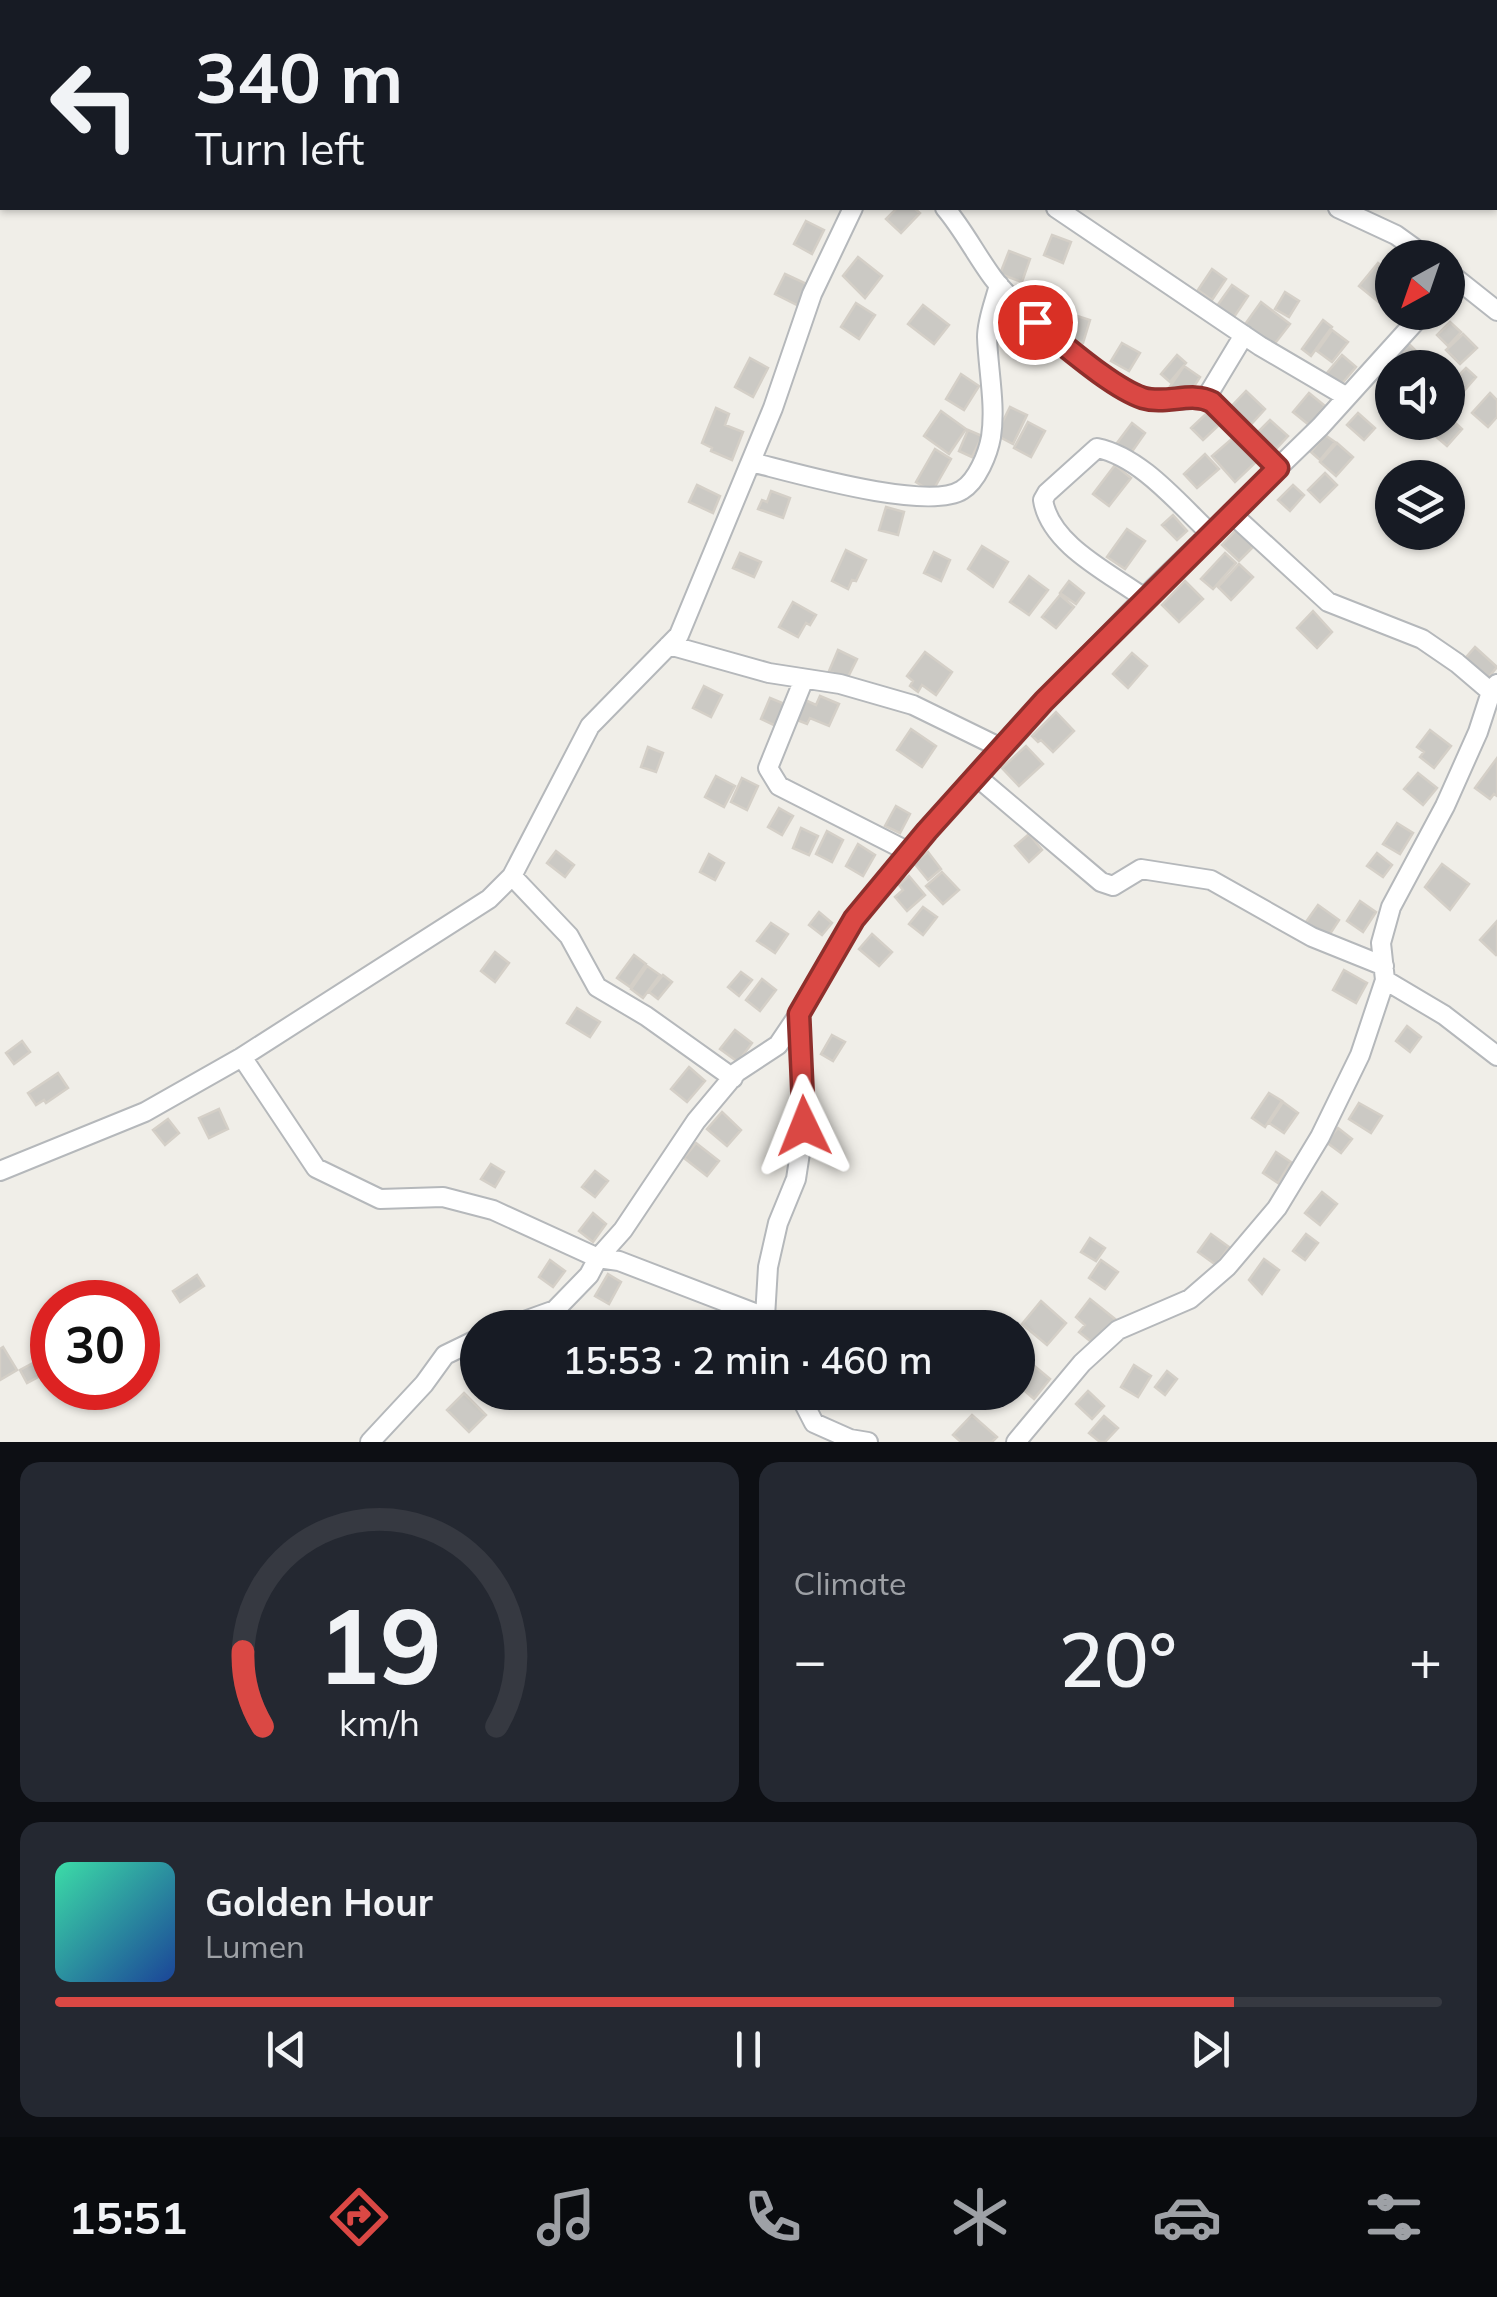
<!DOCTYPE html>
<meta charset="utf-8">
<style>
body{margin:0;font-family:Mulish,sans-serif;background:#242831;color:#f1f3f6;height:100vh;display:flex;flex-direction:column;font-size:38px;white-space:nowrap}
*{box-sizing:border-box;margin:0}
p{font-size:32px;color:#9ea1a6}
.icon{flex:none;width:55px;height:55px;fill:none;stroke:currentColor;stroke-width:2;stroke-linecap:round;stroke-linejoin:round}
.map{position:relative;height:1442px;overflow:hidden}
.sheet{display:flex;flex-direction:column;gap:20px;padding:20px;background:#0d0f14;flex:1}
.sheet>*{flex:none}
.hud{position:absolute;left:0px;top:0px;width:1498px;height:210px;box-shadow:0 2px 8px #0004;background:#171b24;color:#f1f3f6;overflow:hidden}
.needle{width:65px;rotate:220deg}
.controls{position:absolute;left:1375px;top:240px;display:grid;gap:20px}
.controls a{display:grid;place-items:center;width:90px;height:90px;border-radius:50%;background:#171b24;box-shadow:0 2px 8px #0004;font-size:50px}
.speed{position:absolute;left:30px;top:1280px;display:flex;gap:20px;font-size:50px;font-weight:700;text-align:center}
.speed>*{display:grid;place-content:center;width:130px;height:130px;border-radius:50%;background:#171b24;box-shadow:0 2px 8px #0004;line-height:1}
.speed .limit{border:15px solid #d22;background:#fff;color:#111}
.pin{position:absolute;display:grid;place-items:center;width:85px;height:85px;color:#fff;margin:-42px;border:5px solid #fff;border-radius:50%;box-shadow:0 2px 10px #0007}
.me{position:absolute;width:110px;margin:-55px;rotate:358deg;stroke-linejoin:round;filter:drop-shadow(0 0 8px #0008)}
.turn{display:flex;align-items:center;gap:35px;height:210px;padding:0 30px;font-size:45px}
.turn .icon{width:130px;height:130px;stroke-width:2.5}
.turn b{display:block;font-size:70px;line-height:85px}
.big{font-size:75px;font-weight:600;line-height:1.1}
.sheet .card{flex:1;display:flex;flex-direction:column;justify-content:center;gap:15px;min-width:0;padding:0 35px;border-radius:20px;background:#242831}
.sheet .dial{align-items:center;gap:0}
.dial svg{height:260px;overflow:visible;fill:none;stroke:#363941;stroke-width:7;stroke-linecap:round;text-anchor:middle}
.dial text{fill:#f1f3f6;stroke:none}
.song{display:flex;align-items:center;gap:30px}
.cover{width:120px;height:120px;border-radius:15px;background:linear-gradient(135deg,hsl(160 70% 55%),hsl(220 70% 35%))}
.played{height:10px;border-radius:5px;background:linear-gradient(90deg,#da4844 85%,#363941 85%)}
.keys{display:flex;justify-content:space-around;direction:ltr}
.heat{display:flex;justify-content:space-between;align-items:center;font-size:55px;direction:ltr}
.sheet .tiles{flex:1;display:grid;gap:20px;grid-template-columns:1fr 1fr}
.card:last-child{grid-column:span 2}
.trip{position:absolute;left:460px;top:1310px;width:575px;height:100px;border-radius:50px;background:#171b24;box-shadow:0 2px 8px #0004;font-weight:600;line-height:100px;text-align:center}
.tab-bar{display:flex;height:160px;justify-content:space-around;align-items:center;background:#090b0e;color:#9ea1a6}
.tab-bar .icon{width:70px;height:70px}
.tab-bar .current{color:#da4844}
.tab-bar b{font-size:45px;color:#f1f3f6}
.map>svg:first-child{display:block}
</style>
<div class="map">
<svg width="1497" height="1442" viewBox="0 0 1497 1442">
<rect width="100%" height="100%" fill="#f0eee8"/>
<!-- building -->
<path fill="#cbc9c4" stroke="#d4cfc7" stroke-width="2.5" d="M 897,208 L 914,208 L 920,213 L 901,233 L 886,219 Z
M 806,221 L 824,230 L 812,254 L 794,244 Z
M 1052,235 L 1071,242 L 1063,263 L 1044,255 Z
M 1009,251 L 1030,259 L 1022,282 L 1000,274 Z
M 858,257 L 882,276 L 865,298 L 843,276 Z
M 1378,263 L 1392,275 L 1392,290 L 1381,304 L 1359,286 Z
M 1212,269 L 1226,279 L 1212,300 L 1198,290 Z
M 785,274 L 809,285 L 799,306 L 775,294 Z
M 1232,285 L 1248,296 L 1234,317 L 1217,306 Z
M 1285,292 L 1299,301 L 1289,317 L 1275,309 Z
M 1261,302 L 1290,324 L 1269,351 L 1241,330 Z
M 856,303 L 875,315 L 859,339 L 841,327 Z
M 923,305 L 949,325 L 934,344 L 908,324 Z
M 1071,314 L 1090,320 L 1083,343 L 1064,337 Z
M 1323,320 L 1332,327 L 1311,356 L 1302,349 Z
M 1450,322 L 1461,332 L 1448,346 L 1437,335 Z
M 1332,330 L 1348,342 L 1332,362 L 1317,351 Z
M 1463,334 L 1477,348 L 1460,364 L 1446,350 Z
M 1407,342 L 1419,354 L 1405,368 L 1395,368 L 1388,361 Z
M 1122,343 L 1140,353 L 1129,371 L 1111,361 Z
M 1177,355 L 1186,363 L 1170,382 L 1161,374 Z
M 1342,355 L 1356,367 L 1340,386 L 1326,374 Z
M 750,358 L 768,368 L 753,397 L 735,387 Z
M 1184,366 L 1200,377 L 1186,399 L 1169,388 Z
M 1466,368 L 1476,377 L 1463,392 L 1452,382 Z
M 961,374 L 979,386 L 964,410 L 946,399 Z
M 1246,391 L 1265,409 L 1246,430 L 1227,411 Z
M 1309,393 L 1325,406 L 1309,425 L 1293,412 Z
M 1490,393 L 1497,400 L 1497,417 L 1488,427 L 1472,413 Z
M 1010,407 L 1027,415 L 1013,444 L 996,435 Z
M 716,408 L 729,414 L 725,425 L 743,432 L 732,460 L 711,451 L 712,448 L 702,443 Z
M 941,411 L 966,429 L 949,454 L 924,436 Z
M 1207,413 L 1219,425 L 1203,440 L 1191,428 Z
M 1358,413 L 1375,428 L 1364,440 L 1347,425 Z
M 1448,416 L 1462,429 L 1447,446 L 1433,434 L 1442,422 L 1448,422 Z
M 1270,420 L 1288,436 L 1276,449 L 1258,432 Z
M 1028,422 L 1045,431 L 1031,457 L 1014,448 Z
M 1132,423 L 1145,433 L 1131,453 L 1117,443 Z
M 968,430 L 982,436 L 972,457 L 959,451 Z
M 1325,435 L 1335,442 L 1320,460 L 1311,452 Z
M 1234,437 L 1256,462 L 1235,482 L 1212,456 Z
M 1337,443 L 1353,457 L 1336,476 L 1320,462 Z
M 935,449 L 951,459 L 932,492 L 916,482 Z
M 1205,454 L 1219,469 L 1197,488 L 1184,474 Z
M 1115,465 L 1131,478 L 1109,506 L 1093,494 Z
M 1325,473 L 1337,485 L 1320,502 L 1308,490 Z
M 697,485 L 720,496 L 713,513 L 689,502 Z
M 1293,485 L 1304,495 L 1290,511 L 1278,500 Z
M 771,491 L 790,498 L 783,518 L 758,509 L 762,500 L 767,502 Z
M 886,507 L 904,512 L 898,535 L 879,530 Z
M 1173,515 L 1187,531 L 1177,540 L 1162,525 Z
M 1238,528 L 1255,545 L 1239,561 L 1222,545 Z
M 1127,529 L 1145,541 L 1125,569 L 1107,557 Z
M 982,546 L 1008,562 L 993,587 L 968,569 Z
M 846,550 L 866,560 L 856,581 L 852,580 L 848,589 L 832,581 Z
M 934,552 L 950,560 L 941,581 L 924,573 Z
M 740,553 L 761,562 L 754,577 L 733,568 Z
M 1225,553 L 1236,563 L 1213,589 L 1201,579 Z
M 1239,564 L 1253,577 L 1231,600 L 1218,587 Z
M 1029,576 L 1048,590 L 1029,615 L 1010,602 Z
M 1069,581 L 1084,593 L 1076,604 L 1060,593 Z
M 1185,581 L 1203,599 L 1179,622 L 1162,605 Z
M 1060,595 L 1074,607 L 1056,628 L 1042,617 Z
M 793,602 L 816,615 L 810,625 L 806,623 L 798,637 L 779,627 Z
M 1313,611 L 1332,632 L 1317,648 L 1297,628 Z
M 1475,647 L 1497,667 L 1484,683 L 1462,662 Z
M 838,650 L 857,659 L 847,679 L 829,671 Z
M 925,652 L 952,672 L 936,695 L 922,685 L 918,692 L 910,686 L 913,681 L 907,676 Z
M 1132,653 L 1147,666 L 1128,688 L 1113,674 Z
M 704,686 L 722,695 L 711,717 L 693,708 Z
M 820,696 L 839,704 L 829,726 L 810,718 L 807,724 L 797,720 L 805,700 L 816,705 Z
M 770,698 L 787,705 L 778,727 L 761,719 Z
M 1056,712 L 1074,731 L 1053,752 L 1041,740 L 1038,742 L 1032,736 Z
M 911,729 L 936,746 L 922,767 L 897,750 Z
M 1430,730 L 1451,746 L 1434,768 L 1420,757 L 1424,752 L 1417,747 Z
M 1026,746 L 1043,764 L 1019,786 L 1002,768 Z
M 648,747 L 663,753 L 656,772 L 641,767 Z
M 1497,758 L 1497,796 L 1494,794 L 1490,799 L 1475,788 Z
M 1418,773 L 1437,788 L 1423,805 L 1404,789 Z
M 716,776 L 735,786 L 724,807 L 705,797 Z
M 742,778 L 758,786 L 747,810 L 731,802 Z
M 896,806 L 910,814 L 900,833 L 885,826 Z
M 779,808 L 793,816 L 782,835 L 768,827 Z
M 1397,823 L 1413,833 L 1400,854 L 1383,844 Z
M 801,828 L 818,836 L 809,855 L 793,848 Z
M 827,831 L 843,840 L 832,862 L 816,854 Z
M 1029,834 L 1042,850 L 1029,862 L 1015,846 Z
M 858,844 L 875,855 L 863,876 L 846,866 Z
M 556,851 L 574,865 L 565,877 L 547,863 Z
M 928,852 L 941,869 L 928,880 L 914,863 Z
M 1377,853 L 1392,865 L 1383,877 L 1367,866 Z
M 709,854 L 724,863 L 715,880 L 700,872 Z
M 1442,864 L 1469,884 L 1450,910 L 1425,887 Z
M 942,872 L 959,890 L 943,904 L 926,886 Z
M 909,876 L 925,895 L 907,911 L 895,897 L 903,890 L 899,885 Z
M 1360,901 L 1376,912 L 1363,932 L 1347,921 Z
M 1318,905 L 1339,920 L 1328,937 L 1306,922 Z
M 923,907 L 937,917 L 923,935 L 909,924 Z
M 819,912 L 832,923 L 822,935 L 809,925 Z
M 1497,921 L 1497,954 L 1496,955 L 1480,940 Z
M 771,923 L 788,934 L 775,953 L 757,941 Z
M 872,934 L 892,952 L 879,966 L 859,949 Z
M 495,952 L 509,963 L 495,982 L 481,971 Z
M 634,955 L 646,964 L 630,987 L 617,978 Z
M 647,966 L 660,975 L 643,998 L 631,989 Z
M 1344,970 L 1367,983 L 1356,1003 L 1333,990 Z
M 741,972 L 752,980 L 739,996 L 728,987 Z
M 663,975 L 672,982 L 658,999 L 649,992 Z
M 762,979 L 776,990 L 760,1011 L 746,1000 Z
M 577,1008 L 600,1022 L 590,1037 L 567,1023 Z
M 1407,1026 L 1421,1037 L 1410,1052 L 1396,1041 Z
M 735,1030 L 752,1043 L 738,1062 L 720,1049 Z
M 832,1035 L 845,1042 L 833,1061 L 821,1054 Z
M 22,1041 L 30,1052 L 14,1064 L 6,1053 Z
M 689,1067 L 705,1081 L 687,1102 L 671,1089 Z
M 58,1073 L 68,1088 L 46,1103 L 44,1100 L 36,1105 L 28,1093 Z
M 1269,1093 L 1282,1101 L 1265,1127 L 1252,1118 Z
M 1283,1102 L 1298,1113 L 1284,1133 L 1269,1123 Z
M 1359,1103 L 1382,1116 L 1371,1133 L 1349,1119 Z
M 219,1109 L 228,1129 L 209,1138 L 199,1118 Z
M 722,1112 L 741,1130 L 727,1146 L 707,1129 Z
M 168,1119 L 179,1133 L 165,1145 L 153,1130 Z
M 1338,1128 L 1352,1139 L 1341,1153 L 1326,1142 Z
M 696,1143 L 719,1161 L 707,1176 L 684,1158 Z
M 1276,1152 L 1291,1162 L 1278,1183 L 1263,1173 Z
M 491,1164 L 504,1172 L 495,1187 L 481,1179 Z
M 595,1171 L 608,1181 L 595,1197 L 582,1187 Z
M 1322,1192 L 1337,1204 L 1320,1225 L 1305,1213 Z
M 593,1213 L 606,1224 L 593,1242 L 579,1231 Z
M 1211,1234 L 1229,1247 L 1216,1265 L 1198,1252 Z
M 1306,1234 L 1318,1243 L 1305,1260 L 1293,1251 Z
M 1090,1238 L 1105,1248 L 1096,1261 L 1081,1252 Z
M 1264,1259 L 1279,1270 L 1262,1294 L 1249,1280 Z
M 550,1260 L 565,1271 L 553,1287 L 539,1277 Z
M 1101,1260 L 1118,1272 L 1105,1289 L 1089,1278 Z
M 608,1274 L 621,1282 L 609,1304 L 595,1296 Z
M 197,1275 L 204,1286 L 180,1302 L 173,1291 Z
M 1090,1299 L 1115,1319 L 1094,1344 L 1079,1332 L 1085,1325 L 1076,1317 Z
M 1041,1301 L 1066,1323 L 1047,1345 L 1022,1324 Z
M 3,1347 L 17,1370 L 0,1380 L 0,1349 Z
M 35,1362 L 42,1375 L 27,1383 L 20,1370 Z
M 1032,1364 L 1050,1379 L 1034,1399 L 1018,1385 Z
M 1134,1365 L 1151,1376 L 1138,1397 L 1121,1387 Z
M 1167,1371 L 1177,1379 L 1165,1395 L 1155,1387 Z
M 1088,1391 L 1104,1406 L 1092,1419 L 1076,1404 Z
M 464,1393 L 486,1415 L 469,1432 L 447,1410 Z
M 972,1415 L 997,1437 L 992,1442 L 961,1442 L 953,1435 Z
M 1104,1416 L 1118,1428 L 1105,1442 L 1100,1442 L 1089,1433 Z"/>
<g fill="none" stroke-linecap="round" stroke-linejoin="round">
<defs>
<path id="minor" d="M 989,0 L 992,2
M 900,2 L 900,0
M 945,208 C 963,229 976,255 993,278 C 1016,309 1108,388 1144,398 C 1164,404 1186,398 1206,398 L 1278,468
M 1056,208 L 1260,346 L 1347,397
M 1338,208 L 1396,235 L 1428,258
M 1448,272 L 1497,311
M 1206,398 L 1244,335
M 751,462 C 792,472 928,512 962,490 C 977,481 988,454 991,437 C 996,405 988,369 987,337 C 987,320 995,301 999,285
M 1231,513 L 1328,602 L 1422,639 L 1457,663 L 1491,692
M 1144,598 C 1110,573 1050,545 1043,500 L 1047,493 L 1097,448 C 1141,457 1178,503 1210,533
M 669,645 L 769,673 L 840,684 L 913,705 L 1001,748
M 804,679 L 768,768 L 779,786 L 909,852
M 976,776 L 1101,882 L 1113,886 L 1141,869 L 1211,880 L 1312,937 L 1384,966
M 512,876 L 569,936 L 597,987 L 646,1016 L 733,1078
M 1385,980 L 1444,1015 L 1497,1056
M 242,1057 L 316,1168 L 380,1199 L 443,1197 L 493,1210 L 598,1258 L 623,1230 L 696,1121 L 737,1072 L 778,1045 L 805,1005 L 854,919 L 927,831 L 1044,701 L 1153,589 L 1320,427 L 1424,312
M 0,1171 L 145,1112 L 242,1057 L 489,899 L 512,876 L 590,726 L 679,635 L 773,408 L 812,294 L 853,208
M 765,1317 L 768,1267 L 778,1223 L 796,1179 L 804,1127 L 799,1014
M 505,1328 L 555,1310 L 589,1275 L 598,1258 L 619,1261 L 765,1317 L 769,1328
M 798,1392 L 814,1423 L 850,1439 L 868,1442
M 370,1442 L 424,1384 L 445,1355 L 478,1339
M 1016,1442 L 1082,1363 L 1118,1330 L 1190,1299 L 1227,1267 L 1277,1208 L 1320,1137 L 1360,1055 L 1385,980 L 1381,943 L 1391,907 L 1445,806 L 1478,732 L 1491,692 L 1497,684"/>
</defs>
<!-- minor casing -->
<use href="#minor" stroke="#b5b8bb" stroke-width="22"/>
<!-- minor -->
<use href="#minor" stroke="#fff" stroke-width="18"/>
</g>
<g fill="none" stroke-linecap="round" stroke-linejoin="round">
<defs>
<path id="route" d="M 804,1126 L 799,1014 L 854,919 L 927,831 L 1044,701 L 1278,468 L 1212,402 C 1192,391 1166,405 1143,398 C 1112,388 1062,343 1035,322"/>
</defs>
<!-- route casing -->
<use href="#route" stroke="#8e2f2c" stroke-width="25"/>
<!-- route -->
<use href="#route" stroke="#da4844" stroke-width="18"/>
</g>
</svg>
<div class="controls">
<a><svg class="needle" viewBox="-14 -14 28 28"><path d="M0-13l5 13h-10z" fill="#e53935"/><path d="M0 13l5-13h-10z" fill="#9ea1a6"/></svg></a>
<a><svg class="icon" aria-label="sound" viewBox="0 0 24 24"><path d="M4 9h4l5-4v14l-5-4H4zM17 9q2 3 0 6"/></svg></a>
<a><svg class="icon" aria-label="layers" viewBox="0 0 24 24"><path d="M12 4l9 5-9 5-9-5zM3 14l9 5 9-5"/></svg></a>
</div>
<div class="speed"><div class="limit">30</div></div>
<div class="pin" style="left:1035px;top:322px;background:#d93025"><svg class="icon" aria-label="arrive" viewBox="0 0 24 24"><path d="M6 21V4h12l-3 4 3 4H6"/></svg></div>
<svg class="me" style="left:804px;top:1126px" viewBox="-20 -20 40 40"><path d="M0-17L14 15 0 8-14 15z" fill="#da4844" stroke="#fff" stroke-width="4"/></svg>
<div class="trip">15:53 · 2 min · 460 m</div>
<div class="hud">
<div class="turn"><svg class="icon" aria-label="left" viewBox="0 0 24 24"><path d="M17 20v-9H6M10 6l-5 5 5 5"/></svg><div><b>340 m</b>Turn left</div></div>
</div>
</div>
<section class="sheet">
<div class="tiles">
<div class="card dial"><svg viewBox="0 0 100 80">
<path d="M14 69A42 42 0 1 1 86 69"/>
<path d="M14 69A42 42 0 0 1 8 46" stroke="#da4844"/>
<text x="50" y="56" font-size="32" font-weight="700">19</text>
<text x="50" y="72" font-size="11">km/h</text>
</svg></div>
<div class="card"><p>Climate</p>
<div class="heat"><a>−</a><b class="big">20°</b><a>+</a></div>
</div>
<div class="card">
<div class="song"><i class="cover"></i><div><b>Golden Hour</b><p>Lumen</p></div></div>
<div class="played"></div>
<div class="keys"><svg class="icon" aria-label="previous" viewBox="0 0 24 24"><path d="M18 5L8 12l10 7zM5 5v14"/></svg><svg class="icon" aria-label="pause" viewBox="0 0 24 24"><path d="M8 5v14M16 5v14"/></svg><svg class="icon" aria-label="next" viewBox="0 0 24 24"><path d="M6 5l10 7-10 7zM19 5v14"/></svg></div>
</div>
</div>
</section>
<nav class="tab-bar">
<b>15:51</b>
<svg class="icon current" aria-label="directions" viewBox="0 0 24 24"><path d="M12 3l9 9-9 9-9-9zM9 14v-3h6M13 9l2 2-2 2"/></svg>
<svg class="icon" aria-label="music" viewBox="0 0 24 24"><path d="M9 18V5l10-2v13"/><circle cx="6" cy="18" r="3"/><circle cx="16" cy="16" r="3"/></svg>
<svg class="icon" aria-label="phone" viewBox="0 0 24 24"><path d="M5 4h4l2 5-3 2q2 4 5 5l2-3 5 2v4C11 20 4 13 5 4z"/></svg>
<svg class="icon" aria-label="climate" viewBox="0 0 24 24"><path d="M12 3v18M4 7l16 10M4 17L20 7"/></svg>
<svg class="icon" aria-label="car" viewBox="0 0 24 24"><path d="M5 17H2v-5l4-1 3-4h7l3 4 3 1v5h-3M9 17h6M6 11h13"/><circle cx="7" cy="17" r="2"/><circle cx="17" cy="17" r="2"/></svg>
<svg class="icon" aria-label="filters" viewBox="0 0 24 24"><path d="M4 7h16M4 17h16"/><circle cx="9" cy="7" r="2"/><circle cx="15" cy="17" r="2"/></svg>
</nav>
